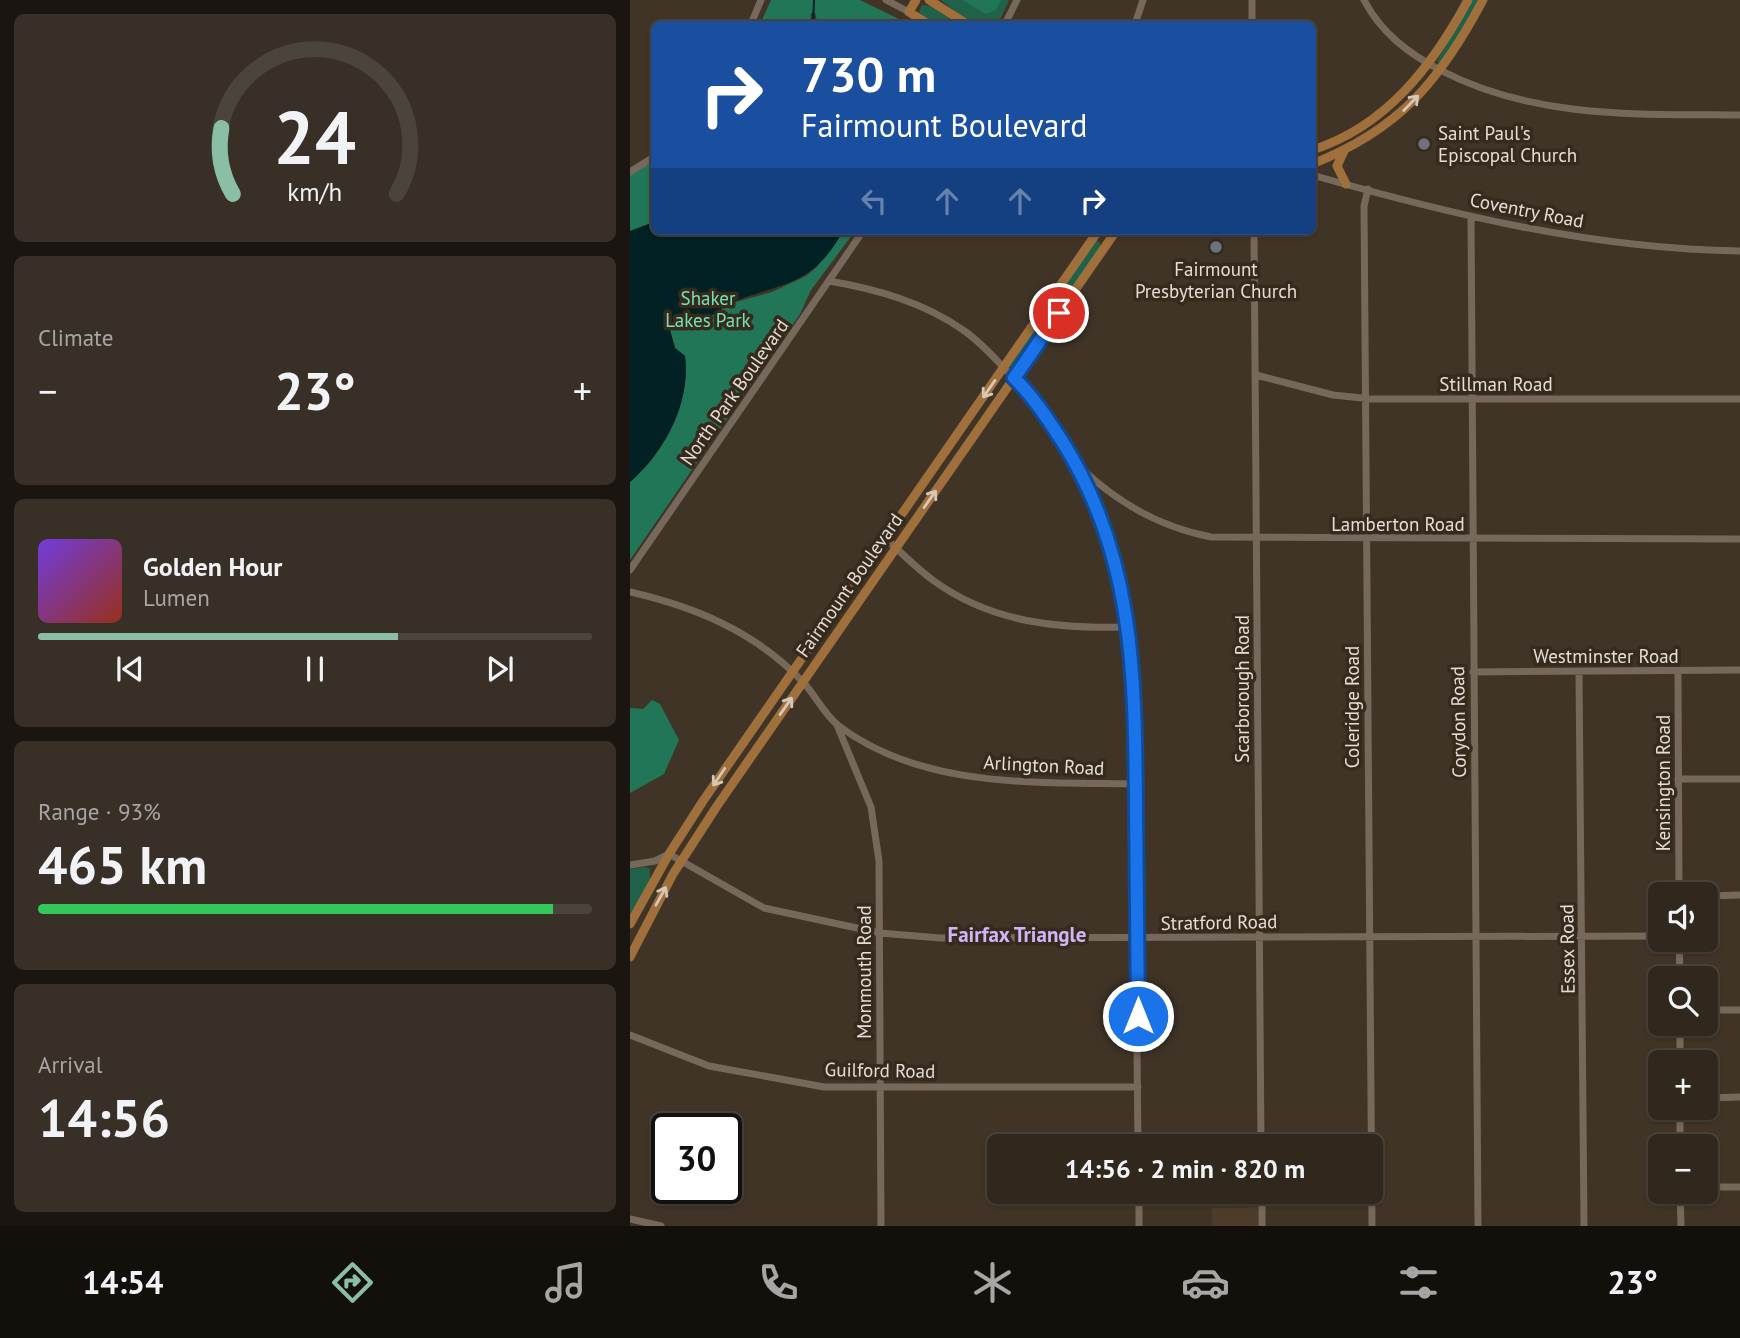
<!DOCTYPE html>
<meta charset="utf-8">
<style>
body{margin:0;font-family:"PT Sans",sans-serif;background:#382f26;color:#f1f3f6;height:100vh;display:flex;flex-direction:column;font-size:26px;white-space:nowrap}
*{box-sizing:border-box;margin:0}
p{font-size:23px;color:#a8a5a4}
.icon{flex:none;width:38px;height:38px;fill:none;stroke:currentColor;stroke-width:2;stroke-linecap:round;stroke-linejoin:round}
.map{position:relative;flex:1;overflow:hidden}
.panel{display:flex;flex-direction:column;gap:14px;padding:14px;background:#1a1510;width:630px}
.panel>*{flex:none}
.guide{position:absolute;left:21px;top:21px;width:665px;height:214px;border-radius:10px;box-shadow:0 2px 5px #0004,0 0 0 2px #4b443b;background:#1a4fa0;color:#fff;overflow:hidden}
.buttons{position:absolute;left:1018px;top:882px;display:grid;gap:14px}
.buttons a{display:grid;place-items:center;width:70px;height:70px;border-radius:10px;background:#30271d;box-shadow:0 2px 5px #0004,0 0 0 2px #4b443b;font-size:35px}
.speed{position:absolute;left:21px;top:1113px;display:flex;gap:14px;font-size:35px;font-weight:700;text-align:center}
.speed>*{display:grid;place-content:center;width:91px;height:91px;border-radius:50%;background:#30271d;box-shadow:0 2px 5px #0004,0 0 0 2px #4b443b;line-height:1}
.speed .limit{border:4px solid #111;border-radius:10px;background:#fff;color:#111}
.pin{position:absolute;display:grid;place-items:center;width:60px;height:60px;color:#fff;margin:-30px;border:4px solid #fff;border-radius:50%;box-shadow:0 2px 7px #0007}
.me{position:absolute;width:77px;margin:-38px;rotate:0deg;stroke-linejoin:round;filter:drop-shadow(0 0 5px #0008)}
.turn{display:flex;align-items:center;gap:24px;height:147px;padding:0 35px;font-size:32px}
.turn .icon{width:91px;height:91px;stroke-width:2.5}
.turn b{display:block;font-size:49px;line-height:60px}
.lanes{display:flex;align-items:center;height:66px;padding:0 35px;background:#0003;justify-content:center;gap:35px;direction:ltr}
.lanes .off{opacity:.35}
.big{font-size:52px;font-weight:800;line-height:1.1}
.panel .card{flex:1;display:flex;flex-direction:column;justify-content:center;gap:10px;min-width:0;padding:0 24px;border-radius:10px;background:#382f26}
.panel .dial{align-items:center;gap:0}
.dial svg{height:182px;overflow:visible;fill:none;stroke:#4b443b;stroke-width:7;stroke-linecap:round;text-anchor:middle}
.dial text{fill:#f1f3f6;stroke:none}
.song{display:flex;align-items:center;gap:21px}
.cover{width:84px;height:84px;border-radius:10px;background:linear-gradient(135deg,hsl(260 70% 55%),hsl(10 70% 35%))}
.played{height:7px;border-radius:4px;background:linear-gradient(90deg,#8abfa5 65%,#4b443b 65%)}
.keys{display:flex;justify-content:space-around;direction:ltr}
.heat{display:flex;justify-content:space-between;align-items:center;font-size:38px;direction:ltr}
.charge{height:10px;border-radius:5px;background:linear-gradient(90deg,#34c759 93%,#4b443b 0)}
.trip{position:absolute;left:357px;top:1134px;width:396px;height:70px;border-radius:10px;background:#30271d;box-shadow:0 2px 5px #0004,0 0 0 2px #4b443b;font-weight:800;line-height:70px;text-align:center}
.tabs{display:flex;height:112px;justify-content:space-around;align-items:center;background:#13100c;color:#a8a5a4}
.tabs .icon{width:49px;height:49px}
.tabs .on{color:#8abfa5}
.tabs b{font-size:32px;color:#f1f3f6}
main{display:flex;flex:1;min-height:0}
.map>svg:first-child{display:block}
</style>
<main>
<section class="panel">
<div class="card dial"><svg viewBox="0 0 100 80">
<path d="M14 69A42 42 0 1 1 86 69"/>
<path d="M14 69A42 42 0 0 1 9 40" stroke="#8abfa5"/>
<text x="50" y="56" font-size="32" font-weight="700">24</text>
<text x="50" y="72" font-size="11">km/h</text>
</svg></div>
<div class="card"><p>Climate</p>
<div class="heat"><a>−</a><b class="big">23°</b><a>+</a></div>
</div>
<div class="card">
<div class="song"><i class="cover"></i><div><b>Golden Hour</b><p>Lumen</p></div></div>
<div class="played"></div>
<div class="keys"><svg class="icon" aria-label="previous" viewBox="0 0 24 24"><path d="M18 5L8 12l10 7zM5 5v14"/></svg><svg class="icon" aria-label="pause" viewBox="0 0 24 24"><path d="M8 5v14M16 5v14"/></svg><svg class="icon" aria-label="next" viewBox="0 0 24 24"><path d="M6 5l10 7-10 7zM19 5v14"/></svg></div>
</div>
<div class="card"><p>Range · 93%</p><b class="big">465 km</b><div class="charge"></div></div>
<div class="card"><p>Arrival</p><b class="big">14:56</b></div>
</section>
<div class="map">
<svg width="1110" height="1226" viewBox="0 0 1110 1226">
<rect width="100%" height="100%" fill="#403427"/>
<!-- built -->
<path fill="#4d3c2a" d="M 628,1207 L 628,1226 L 582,1226 L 582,1208 Z"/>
<!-- green -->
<path fill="#206249" d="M 311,0 L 379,0 L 368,24 L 341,24 Z
M 842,0 L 850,0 L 814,58 L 809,63 L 807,61 Z
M 292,5 L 300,6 L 328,24 C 312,24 299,26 289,12 Z
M 468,240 L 471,246 L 385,369 L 381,370 L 379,365 L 463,242 Z
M 16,867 L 20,869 L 20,880 L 0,915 L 0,869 Z"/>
<!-- forest -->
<path fill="#217657" d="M 141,0 L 230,0 L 279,24 L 188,24 L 185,13 L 181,13 L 180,24 L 130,24 Z
M 332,0 L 371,0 L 366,10 L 356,14 Z
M 24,161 L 24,222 L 0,231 L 0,175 Z
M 213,231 L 225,231 L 181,290 L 170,314 L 87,433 L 66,431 L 69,438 L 79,445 L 0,560 L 0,482 C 35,452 61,402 55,356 L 45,348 L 40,330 L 46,323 L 88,313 L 95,305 L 142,292 L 176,276 L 187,267 Z
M 22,700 L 30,704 L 49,740 L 34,774 L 0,793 L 0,708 L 13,709 Z"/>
<!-- water -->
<path fill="#012124" d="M 24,222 L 24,231 L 213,231 C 182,288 151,282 98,304 C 93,306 90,312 85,314 C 70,320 52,317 40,330 L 45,348 L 55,356 C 61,402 35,452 0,482 L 0,231 Z"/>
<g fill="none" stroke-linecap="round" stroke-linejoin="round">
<!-- stream -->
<path stroke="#012124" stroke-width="2" d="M 183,24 L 184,0"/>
<!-- minor -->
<path stroke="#76685a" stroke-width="7" d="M 256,0 L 279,12
M 622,0 L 622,24
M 734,0 C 751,33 779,54 812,71 C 905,119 1008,114 1110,115
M 121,24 L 131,0
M 375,24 L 387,0
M 505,24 L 513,0
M 0,172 L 24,157
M 682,175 C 823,215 963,249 1110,251
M 738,189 L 734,206 L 742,1226
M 841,217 L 848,1226
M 624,231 L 631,1146
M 199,281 C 246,289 293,302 333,330 C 351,342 364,358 379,373 C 455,454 490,553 503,661 L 508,1146
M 626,375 L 703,395 L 742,399 L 1110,399
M 451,468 C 489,504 530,527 581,537 L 1110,539
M 255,538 C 271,552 286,568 304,581 C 362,623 429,629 499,627
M 0,570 L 233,231
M 0,592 C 65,607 124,631 172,681 C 185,694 194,715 209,726 C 293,789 406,782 506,784
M 843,672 L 1110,670
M 949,672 L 954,1226
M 1048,672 L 1049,894
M 207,725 L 241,807 L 249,861 L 251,1226
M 1048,779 L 1110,779
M 0,865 L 25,861 L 39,854 L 134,908 L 250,933 L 310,938 L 1031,936
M 1076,896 L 1110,895
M 1049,940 L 1050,978
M 1076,1010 L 1110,1010
M 1050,1024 L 1050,1062
M 0,1035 L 79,1066 L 194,1087 L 508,1087
M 1076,1098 L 1110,1097
M 1050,1146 L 1050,1108
M 1076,1187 L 1110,1187
M 509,1192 L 509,1226
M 632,1192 L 632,1226
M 1050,1192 L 1051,1226
M 0,1219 L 31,1226"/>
<!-- major -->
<path stroke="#9f6f3c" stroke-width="9" d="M 286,0 L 279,12 L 298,24
M 299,0 L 337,24
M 682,150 C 756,127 803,65 838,0
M 714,151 L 707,166 L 716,184
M 682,164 C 769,130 810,81 853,0
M 682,174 L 684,175
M 0,924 L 39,854 L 73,801 L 468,231
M 0,957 L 43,874 L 87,806 L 486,231"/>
</g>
<!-- one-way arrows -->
<defs><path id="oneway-shaft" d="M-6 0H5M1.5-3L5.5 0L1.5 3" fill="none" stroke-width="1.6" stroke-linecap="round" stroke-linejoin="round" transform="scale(1.75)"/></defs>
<g stroke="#d7c7b6">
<use href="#oneway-shaft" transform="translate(781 103) rotate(-46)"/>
<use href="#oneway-shaft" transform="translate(359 389) rotate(125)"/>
<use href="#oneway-shaft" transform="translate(300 499) rotate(-55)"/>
<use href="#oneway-shaft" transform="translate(156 706) rotate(-55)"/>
<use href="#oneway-shaft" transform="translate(89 777) rotate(124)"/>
<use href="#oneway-shaft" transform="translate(31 896) rotate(-61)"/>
</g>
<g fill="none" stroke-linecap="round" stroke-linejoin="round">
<defs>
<path id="route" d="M 429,313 L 384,378 C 403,396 417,418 432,441 C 505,556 505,678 506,809 C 507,878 507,947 508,1016"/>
</defs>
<!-- route casing -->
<use href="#route" stroke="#114b97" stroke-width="18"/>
<!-- route -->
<use href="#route" stroke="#1a73e8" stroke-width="12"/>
</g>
<!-- markers -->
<g fill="#6b7280" stroke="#362a1d" stroke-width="2.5">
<circle cx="794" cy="144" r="7"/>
<circle cx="586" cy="247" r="7"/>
</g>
<g text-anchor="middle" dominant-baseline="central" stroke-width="7" stroke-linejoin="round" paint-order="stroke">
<!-- poi labels -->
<g font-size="19" fill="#e5ddd5" stroke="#362a1d" text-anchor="start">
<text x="808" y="133">Saint Paul's<tspan x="808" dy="22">Episcopal Church</tspan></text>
<text x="586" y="269" text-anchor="middle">Fairmount<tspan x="586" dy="22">Presbyterian Church</tspan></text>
</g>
<!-- street labels -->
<g font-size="19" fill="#e5ddd5" stroke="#362a1d">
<text transform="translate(897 210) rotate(11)">Coventry Road</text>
<text x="866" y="384">Stillman Road</text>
<text transform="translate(104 392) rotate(-55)">North Park Boulevard</text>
<text x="768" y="524">Lamberton Road</text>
<text transform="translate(219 585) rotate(-55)">Fairmount Boulevard</text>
<text x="976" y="656">Westminster Road</text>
<text transform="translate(612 689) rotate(-90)">Scarborough Road</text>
<text transform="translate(722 707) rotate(-90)">Coleridge Road</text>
<text transform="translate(828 722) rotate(-91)">Corydon Road</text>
<text transform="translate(414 765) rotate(3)">Arlington Road</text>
<text transform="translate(1033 783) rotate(-90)">Kensington Road</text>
<text transform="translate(589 922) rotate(-1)">Stratford Road</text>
<text transform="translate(937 949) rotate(-91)">Essex Road</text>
<text transform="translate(234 972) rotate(-90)">Monmouth Road</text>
<text transform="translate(250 1070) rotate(1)">Guilford Road</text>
</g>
<!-- park labels -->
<g font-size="19" fill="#73e4b6" stroke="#362a1d">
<text x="78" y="298">Shaker<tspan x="78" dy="22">Lakes Park</tspan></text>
</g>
<!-- neighbourhood labels -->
<g font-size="21" font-weight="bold" fill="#d3b4f9" stroke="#362a1d">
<text x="387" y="934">Fairfax Triangle</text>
</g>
</g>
</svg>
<div class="buttons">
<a><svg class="icon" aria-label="sound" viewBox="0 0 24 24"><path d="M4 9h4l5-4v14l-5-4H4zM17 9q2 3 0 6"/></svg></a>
<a><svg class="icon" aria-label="search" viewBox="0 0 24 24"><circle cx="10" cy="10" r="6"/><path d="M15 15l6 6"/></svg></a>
<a>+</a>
<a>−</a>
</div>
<div class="speed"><div class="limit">30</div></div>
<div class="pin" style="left:429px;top:313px;background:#d93025"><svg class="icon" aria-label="arrive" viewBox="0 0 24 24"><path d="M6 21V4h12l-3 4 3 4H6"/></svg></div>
<svg class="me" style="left:508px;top:1016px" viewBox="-20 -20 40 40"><circle r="17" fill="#1a73e8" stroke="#fff" stroke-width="3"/><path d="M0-11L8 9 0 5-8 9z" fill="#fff"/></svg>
<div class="trip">14:56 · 2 min · 820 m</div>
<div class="guide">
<div class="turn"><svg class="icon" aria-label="right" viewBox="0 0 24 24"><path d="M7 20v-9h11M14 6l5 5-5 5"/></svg><div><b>730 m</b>Fairmount Boulevard</div></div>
<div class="lanes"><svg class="icon off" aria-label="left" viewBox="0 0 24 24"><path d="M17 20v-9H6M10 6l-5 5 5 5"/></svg><svg class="icon off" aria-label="ahead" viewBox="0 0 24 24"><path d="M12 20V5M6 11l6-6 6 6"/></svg><svg class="icon off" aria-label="ahead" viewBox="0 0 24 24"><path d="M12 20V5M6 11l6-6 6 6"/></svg><svg class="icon" aria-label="right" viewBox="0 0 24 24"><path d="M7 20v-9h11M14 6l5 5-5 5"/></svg></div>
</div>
</div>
</main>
<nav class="tabs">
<b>14:54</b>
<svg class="icon on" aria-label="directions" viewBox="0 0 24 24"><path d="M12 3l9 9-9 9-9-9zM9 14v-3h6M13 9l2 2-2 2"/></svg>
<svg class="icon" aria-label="music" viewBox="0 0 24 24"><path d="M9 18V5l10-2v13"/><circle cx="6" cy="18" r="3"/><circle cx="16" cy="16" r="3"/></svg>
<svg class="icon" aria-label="phone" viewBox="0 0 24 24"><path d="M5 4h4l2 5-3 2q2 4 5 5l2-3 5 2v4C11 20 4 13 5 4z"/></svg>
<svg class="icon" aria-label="climate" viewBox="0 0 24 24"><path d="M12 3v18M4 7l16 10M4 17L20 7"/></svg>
<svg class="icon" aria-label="car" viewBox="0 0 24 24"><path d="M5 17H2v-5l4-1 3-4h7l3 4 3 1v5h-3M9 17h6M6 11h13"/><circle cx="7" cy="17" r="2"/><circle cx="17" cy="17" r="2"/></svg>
<svg class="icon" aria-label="filters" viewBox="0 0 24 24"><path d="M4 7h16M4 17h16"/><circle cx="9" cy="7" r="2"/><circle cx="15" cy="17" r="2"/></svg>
<b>23°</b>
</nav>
